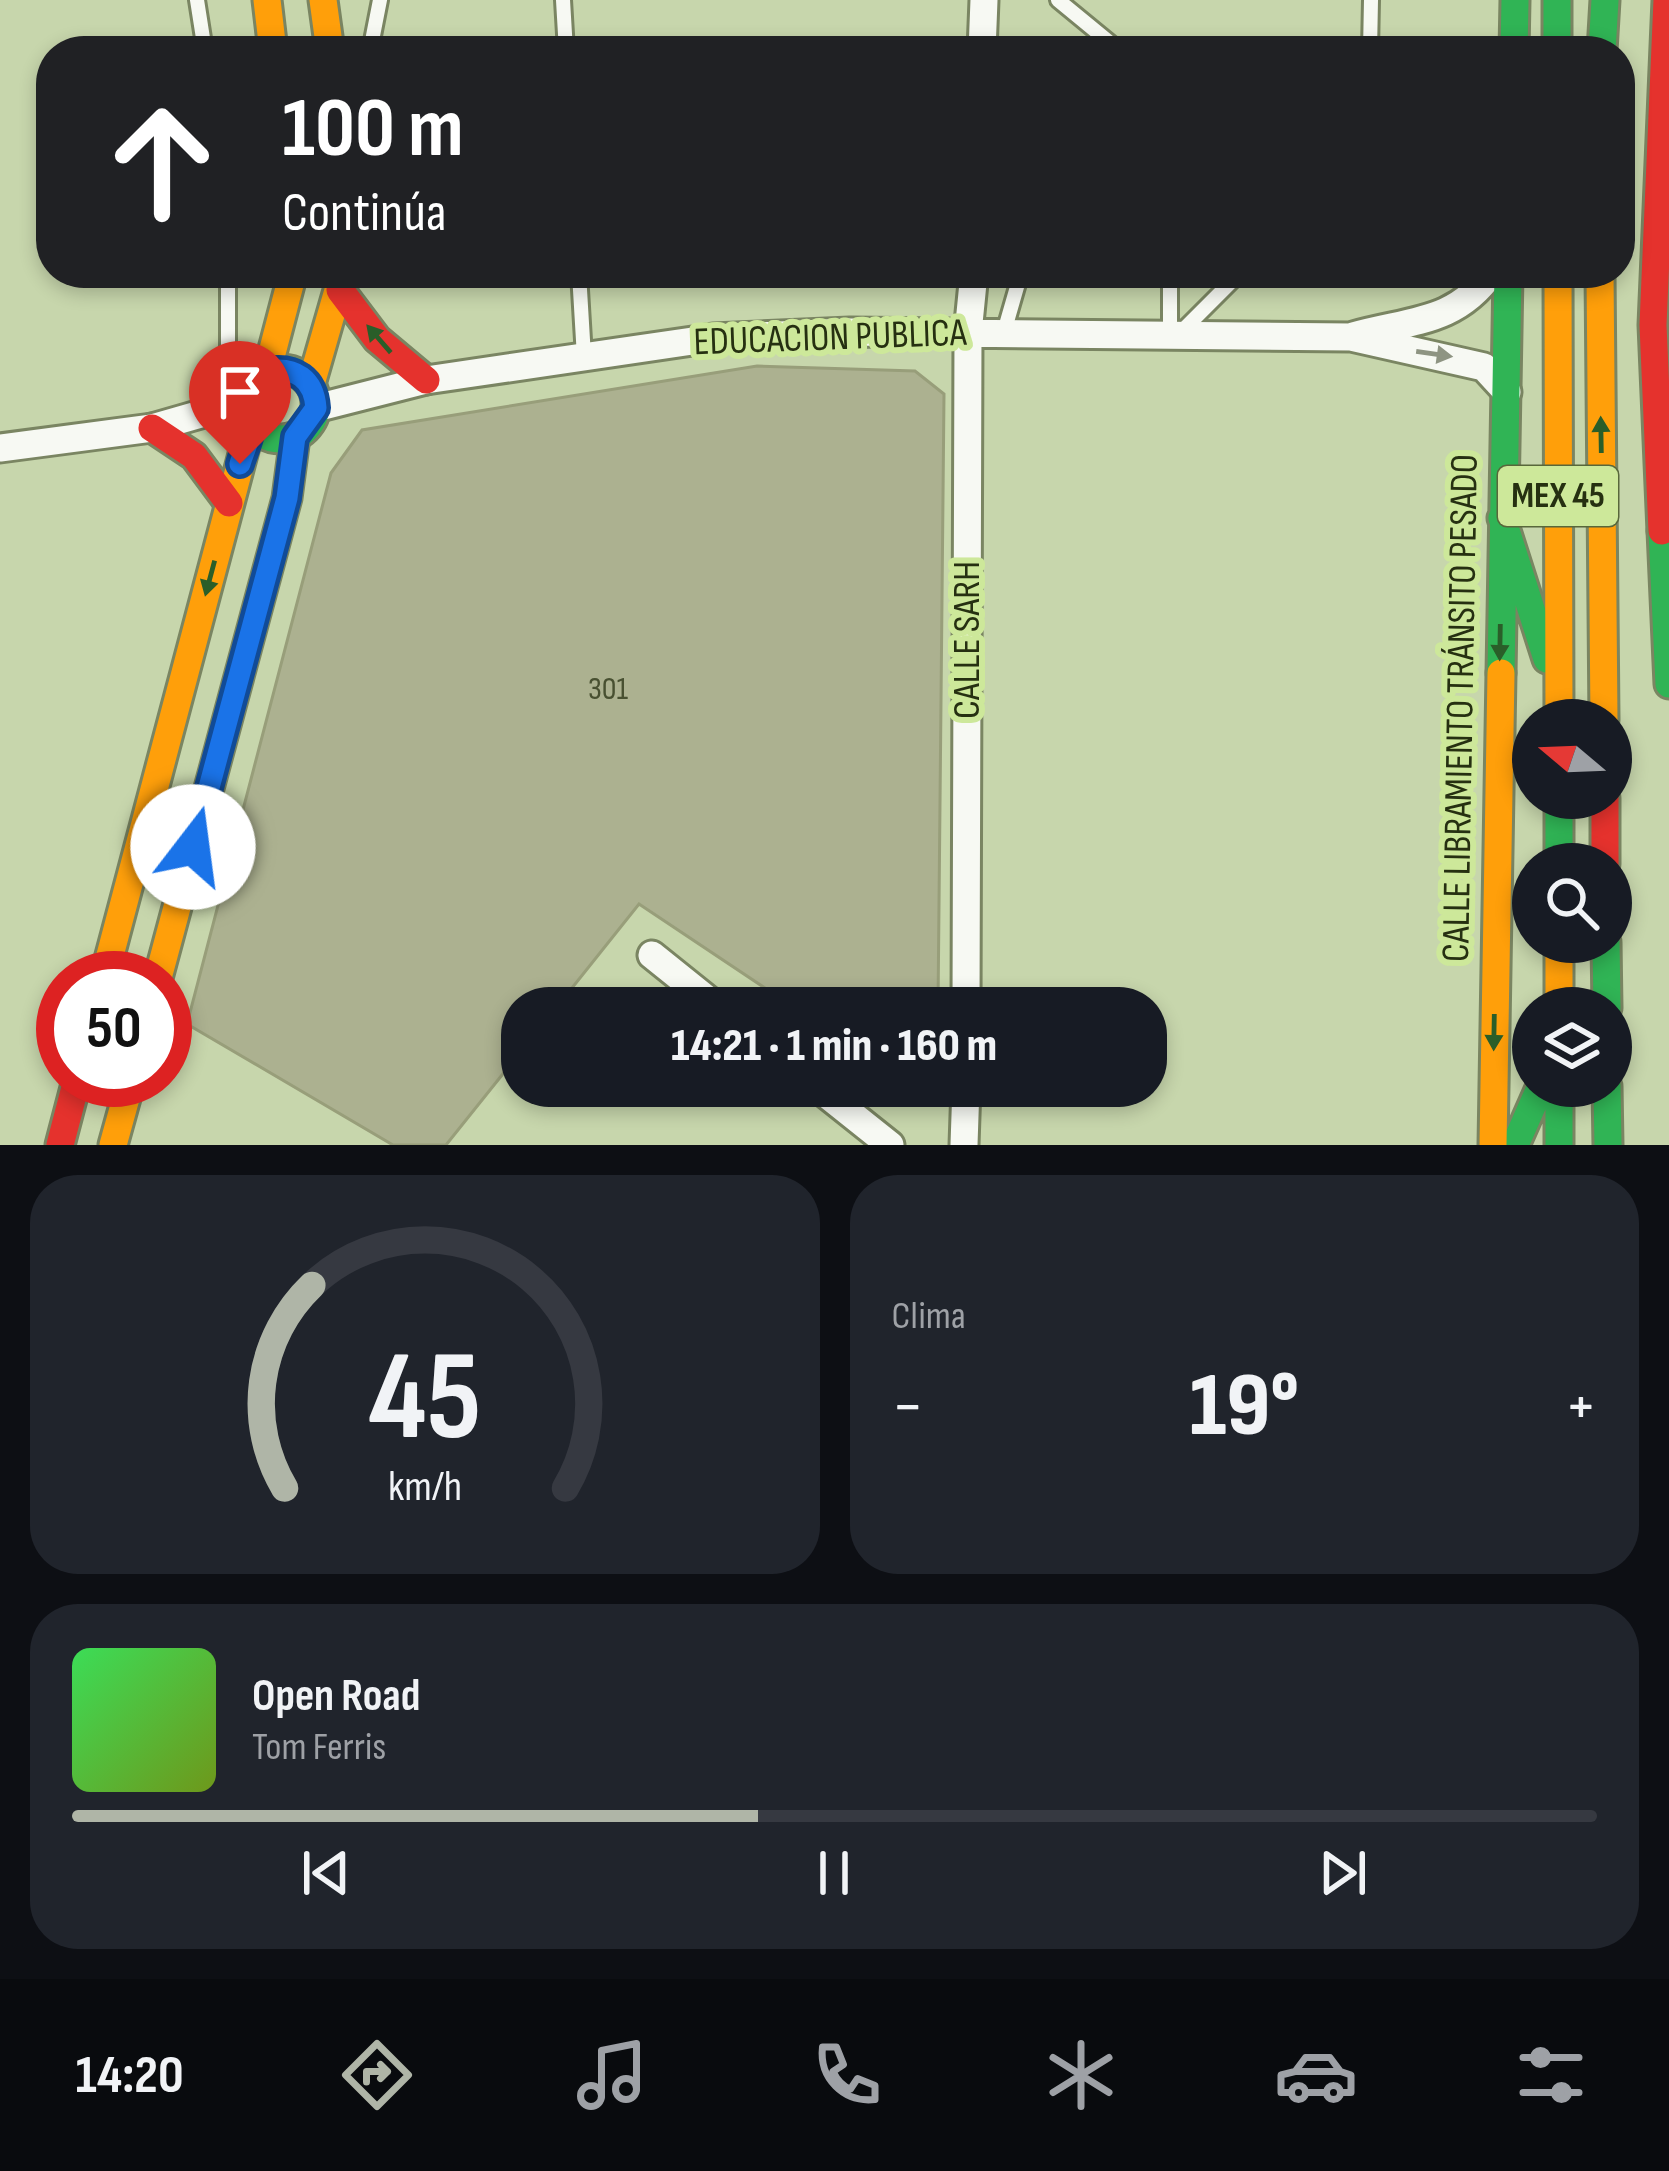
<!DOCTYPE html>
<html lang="es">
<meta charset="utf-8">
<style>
body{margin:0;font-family:"Sofia Sans Condensed",sans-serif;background:#20242c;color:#f1f3f6;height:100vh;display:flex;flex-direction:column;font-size:45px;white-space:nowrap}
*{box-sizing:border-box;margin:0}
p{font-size:39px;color:#9ea1a6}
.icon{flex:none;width:66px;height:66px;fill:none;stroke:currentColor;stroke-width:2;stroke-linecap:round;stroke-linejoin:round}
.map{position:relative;height:1145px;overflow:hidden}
.drawer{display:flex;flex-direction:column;gap:30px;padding:30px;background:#0d0f14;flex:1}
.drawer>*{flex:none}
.banner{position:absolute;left:36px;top:36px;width:1599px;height:252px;border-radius:48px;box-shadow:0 6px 18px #0003;background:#202124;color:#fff;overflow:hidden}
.needle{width:78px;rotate:289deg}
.tools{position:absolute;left:1512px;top:699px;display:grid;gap:24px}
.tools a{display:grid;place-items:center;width:120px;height:120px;border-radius:50%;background:#171b24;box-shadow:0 6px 18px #0003;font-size:60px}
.speed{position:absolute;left:36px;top:951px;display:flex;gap:24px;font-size:60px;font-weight:700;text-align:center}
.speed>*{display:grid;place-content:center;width:156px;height:156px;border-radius:50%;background:#171b24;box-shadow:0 6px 18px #0003;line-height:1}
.speed .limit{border:18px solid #d22;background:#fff;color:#111}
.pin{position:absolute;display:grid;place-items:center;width:102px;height:102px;color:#fff;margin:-123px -51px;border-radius:50% 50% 50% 0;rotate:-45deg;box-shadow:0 0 12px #0007}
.pin .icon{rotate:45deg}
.me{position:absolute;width:132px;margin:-66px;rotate:15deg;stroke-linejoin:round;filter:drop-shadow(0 0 9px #0008)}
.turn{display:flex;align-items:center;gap:42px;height:252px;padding:0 48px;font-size:54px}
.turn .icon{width:156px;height:156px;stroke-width:2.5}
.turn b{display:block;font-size:84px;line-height:102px}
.big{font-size:90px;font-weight:800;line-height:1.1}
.drawer .widget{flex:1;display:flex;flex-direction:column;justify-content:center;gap:18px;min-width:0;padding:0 42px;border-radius:48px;background:#20242c}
.drawer .dial{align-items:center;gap:0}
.dial svg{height:312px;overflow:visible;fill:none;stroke:#363941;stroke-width:7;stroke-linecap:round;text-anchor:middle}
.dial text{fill:#f1f3f6;stroke:none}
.song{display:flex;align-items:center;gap:36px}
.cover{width:144px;height:144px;border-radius:18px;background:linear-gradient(135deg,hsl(130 70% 55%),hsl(80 70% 35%))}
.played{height:12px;border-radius:6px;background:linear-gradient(90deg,#afb5a7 45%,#363941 45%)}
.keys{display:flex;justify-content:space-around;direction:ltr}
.heat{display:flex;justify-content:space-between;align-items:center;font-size:66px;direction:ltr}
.drawer .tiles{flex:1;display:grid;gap:30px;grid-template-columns:1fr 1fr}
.widget:last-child{grid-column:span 2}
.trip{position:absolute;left:501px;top:987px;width:666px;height:120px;border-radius:48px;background:#171b24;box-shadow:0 6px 18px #0003;font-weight:800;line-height:120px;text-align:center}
.menu{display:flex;height:192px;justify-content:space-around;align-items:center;background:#090b0e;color:#9ea1a6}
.menu .icon{width:84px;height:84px}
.menu .on{color:#afb5a7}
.menu b{font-size:54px;color:#f1f3f6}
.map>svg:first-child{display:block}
</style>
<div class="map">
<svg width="1669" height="1145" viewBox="0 0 1669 1145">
<rect width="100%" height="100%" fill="#c7d6ac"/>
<!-- building -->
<path fill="#acb190" stroke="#989e7a" stroke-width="3" d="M 757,366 L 915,371 L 944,394 L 938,1008 L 795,1008 L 639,904 L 556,1008 L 522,1008 L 522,1050 L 446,1145 L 393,1145 L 187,1024 L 331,473 L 362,430 Z"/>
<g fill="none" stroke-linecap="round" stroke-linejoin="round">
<defs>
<path id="lane" d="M 197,0 L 205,51
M 563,0 L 566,51
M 1058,0 L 1120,51
M 370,51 L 380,0
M 1370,51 L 1371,0
M 228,273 L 228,404
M 579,273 L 584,357
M 1004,332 L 1021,273
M 1170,333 L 1170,273
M 1180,333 L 1240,273"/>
<path id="street" d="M 982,51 L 984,0
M 1353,336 C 1409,320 1455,324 1491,273
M 316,408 L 426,380 L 713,338 L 850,332 L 1351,337 L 1484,367 L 1507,392
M 0,448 L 152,428 L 246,401
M 652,955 L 718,1008
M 966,1008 L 968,333 L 974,273
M 816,1086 L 890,1145
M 964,1145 L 966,1086"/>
<path id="fast" d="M 1557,0 L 1557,51
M 1514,51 L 1515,0
M 1602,51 L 1605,0
M246 404a35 35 0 1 1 70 0a35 35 0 1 1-70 0Z
M 1502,518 L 1547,659
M 1662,531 L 1669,684
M 1501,673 L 1508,273
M 1559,798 L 1559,864
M 1606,942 L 1607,1008
M 1559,1086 L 1559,1145
M 1607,1086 L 1608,1145
M 1515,1145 L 1541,1086"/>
<path id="slow" d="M 267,0 L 273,51
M 323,0 L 330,51
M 1558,273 L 1559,720
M 1600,273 L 1604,720
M 267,372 L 293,273
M 311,384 L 343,273
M 1559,942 L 1559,1008
M 104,978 L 251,424
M 158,978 L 287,498 L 295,437
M 113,1145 L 131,1080
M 1493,1145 L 1501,673"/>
<path id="jam" d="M 340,290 L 377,339 L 426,380
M 152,428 L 194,456 L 229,503
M 1662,531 L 1653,325 L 1667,0
M 1605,798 L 1605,864
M 60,1145 L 77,1080"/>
</defs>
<!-- lane casing -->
<use href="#lane" stroke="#7a8562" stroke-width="20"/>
<!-- street casing -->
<use href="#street" stroke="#7a8562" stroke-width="33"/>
<!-- fast casing -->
<use href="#fast" stroke="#7a8562" stroke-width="33"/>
<!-- slow casing -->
<use href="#slow" stroke="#7a8562" stroke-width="33"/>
<!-- jam casing -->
<use href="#jam" stroke="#7a8562" stroke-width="33"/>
<!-- lane -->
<use href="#lane" stroke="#f7f9f3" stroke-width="14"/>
<!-- street -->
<use href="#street" stroke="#f7f9f3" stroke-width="27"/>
<!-- fast -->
<use href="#fast" stroke="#30b455" stroke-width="27"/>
<!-- slow -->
<use href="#slow" stroke="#ff9f0a" stroke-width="27"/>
<!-- jam -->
<use href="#jam" stroke="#e5322d" stroke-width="27"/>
</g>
<!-- one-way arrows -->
<defs><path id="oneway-solid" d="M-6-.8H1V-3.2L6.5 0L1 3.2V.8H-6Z" transform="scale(3)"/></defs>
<g fill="#2a5e29">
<use href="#oneway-solid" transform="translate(379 339) rotate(-131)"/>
<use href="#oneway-solid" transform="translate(1601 435) rotate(-91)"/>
<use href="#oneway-solid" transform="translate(210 578) rotate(105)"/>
<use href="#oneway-solid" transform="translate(1500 642) rotate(91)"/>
<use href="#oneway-solid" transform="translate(1494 1032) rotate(91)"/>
</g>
<use fill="#8e9482" href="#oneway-solid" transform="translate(1434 354) rotate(8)"/>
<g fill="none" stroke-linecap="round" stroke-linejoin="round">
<defs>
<path id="route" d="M 193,847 L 287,498 L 295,437 L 316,408 C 314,379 295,366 267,371 C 243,389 249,399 251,424 C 252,435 243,453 240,464"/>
</defs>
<!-- route casing -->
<use href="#route" stroke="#114b97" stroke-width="30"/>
<!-- route -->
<use href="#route" stroke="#1a73e8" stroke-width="21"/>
</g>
<g text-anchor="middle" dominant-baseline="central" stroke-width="12" stroke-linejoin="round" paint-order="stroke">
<!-- number labels -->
<g font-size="33" fill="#485031">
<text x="608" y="689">301</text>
</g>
<!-- shield labels -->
<rect fill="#cde89a" stroke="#58673a" stroke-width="3" x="1498" y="466" width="120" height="60" rx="9"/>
<g font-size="36" font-weight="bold" fill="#263011">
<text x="1558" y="496">MEX 45</text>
</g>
<!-- street labels -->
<g font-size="39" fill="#263011" stroke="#cde89a">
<text transform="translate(830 338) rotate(-2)">EDUCACION PUBLICA</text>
<text transform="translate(967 640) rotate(-90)">CALLE SARH</text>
<text transform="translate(1461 708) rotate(-89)">CALLE LIBRAMIENTO TRÁNSITO PESADO</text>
</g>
</g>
</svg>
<div class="tools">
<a><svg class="needle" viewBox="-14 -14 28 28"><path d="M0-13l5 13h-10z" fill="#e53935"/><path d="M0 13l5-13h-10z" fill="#9ea1a6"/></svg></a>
<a><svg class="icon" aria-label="search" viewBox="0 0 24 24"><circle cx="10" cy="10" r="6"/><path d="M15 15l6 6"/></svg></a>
<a><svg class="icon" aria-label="layers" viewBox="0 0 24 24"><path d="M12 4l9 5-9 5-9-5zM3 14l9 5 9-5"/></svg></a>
</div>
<div class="speed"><div class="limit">50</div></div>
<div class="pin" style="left:240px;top:464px;background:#d93025"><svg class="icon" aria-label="arrive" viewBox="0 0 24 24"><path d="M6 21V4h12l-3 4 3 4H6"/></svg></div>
<svg class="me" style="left:193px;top:847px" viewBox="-20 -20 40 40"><circle r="19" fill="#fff"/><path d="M0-13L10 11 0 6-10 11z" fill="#1a73e8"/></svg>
<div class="trip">14:21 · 1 min · 160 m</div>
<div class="banner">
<div class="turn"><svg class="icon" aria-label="ahead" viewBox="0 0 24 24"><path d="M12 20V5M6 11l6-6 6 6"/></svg><div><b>100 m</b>Continúa</div></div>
</div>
</div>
<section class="drawer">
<div class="tiles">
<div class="widget dial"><svg viewBox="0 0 100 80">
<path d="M14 69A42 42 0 1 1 86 69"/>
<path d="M14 69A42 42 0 0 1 21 17" stroke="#afb5a7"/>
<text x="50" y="56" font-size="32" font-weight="700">45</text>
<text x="50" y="72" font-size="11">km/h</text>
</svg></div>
<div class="widget"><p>Clima</p>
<div class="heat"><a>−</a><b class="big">19°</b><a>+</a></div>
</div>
<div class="widget">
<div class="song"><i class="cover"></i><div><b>Open Road</b><p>Tom Ferris</p></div></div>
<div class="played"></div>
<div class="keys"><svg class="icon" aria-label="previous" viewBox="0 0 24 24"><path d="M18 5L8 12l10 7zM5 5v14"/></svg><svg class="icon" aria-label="pause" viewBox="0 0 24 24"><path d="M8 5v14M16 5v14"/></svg><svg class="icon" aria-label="next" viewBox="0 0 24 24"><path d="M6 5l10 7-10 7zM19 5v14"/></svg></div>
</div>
</div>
</section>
<nav class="menu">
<b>14:20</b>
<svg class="icon on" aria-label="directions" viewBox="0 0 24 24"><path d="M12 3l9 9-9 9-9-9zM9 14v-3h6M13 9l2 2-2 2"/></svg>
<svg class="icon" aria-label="music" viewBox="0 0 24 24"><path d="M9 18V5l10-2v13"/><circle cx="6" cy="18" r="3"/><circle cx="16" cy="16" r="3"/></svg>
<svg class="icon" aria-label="phone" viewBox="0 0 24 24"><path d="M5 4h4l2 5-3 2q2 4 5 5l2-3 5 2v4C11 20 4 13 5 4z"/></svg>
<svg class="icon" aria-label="climate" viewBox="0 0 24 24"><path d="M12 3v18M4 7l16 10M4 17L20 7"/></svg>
<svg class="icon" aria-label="car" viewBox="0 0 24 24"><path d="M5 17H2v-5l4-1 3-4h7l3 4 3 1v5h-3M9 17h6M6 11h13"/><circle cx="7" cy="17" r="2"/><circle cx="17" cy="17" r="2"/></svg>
<svg class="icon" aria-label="filters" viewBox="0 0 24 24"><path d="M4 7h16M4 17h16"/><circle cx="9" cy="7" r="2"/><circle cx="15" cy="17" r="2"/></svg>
</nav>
